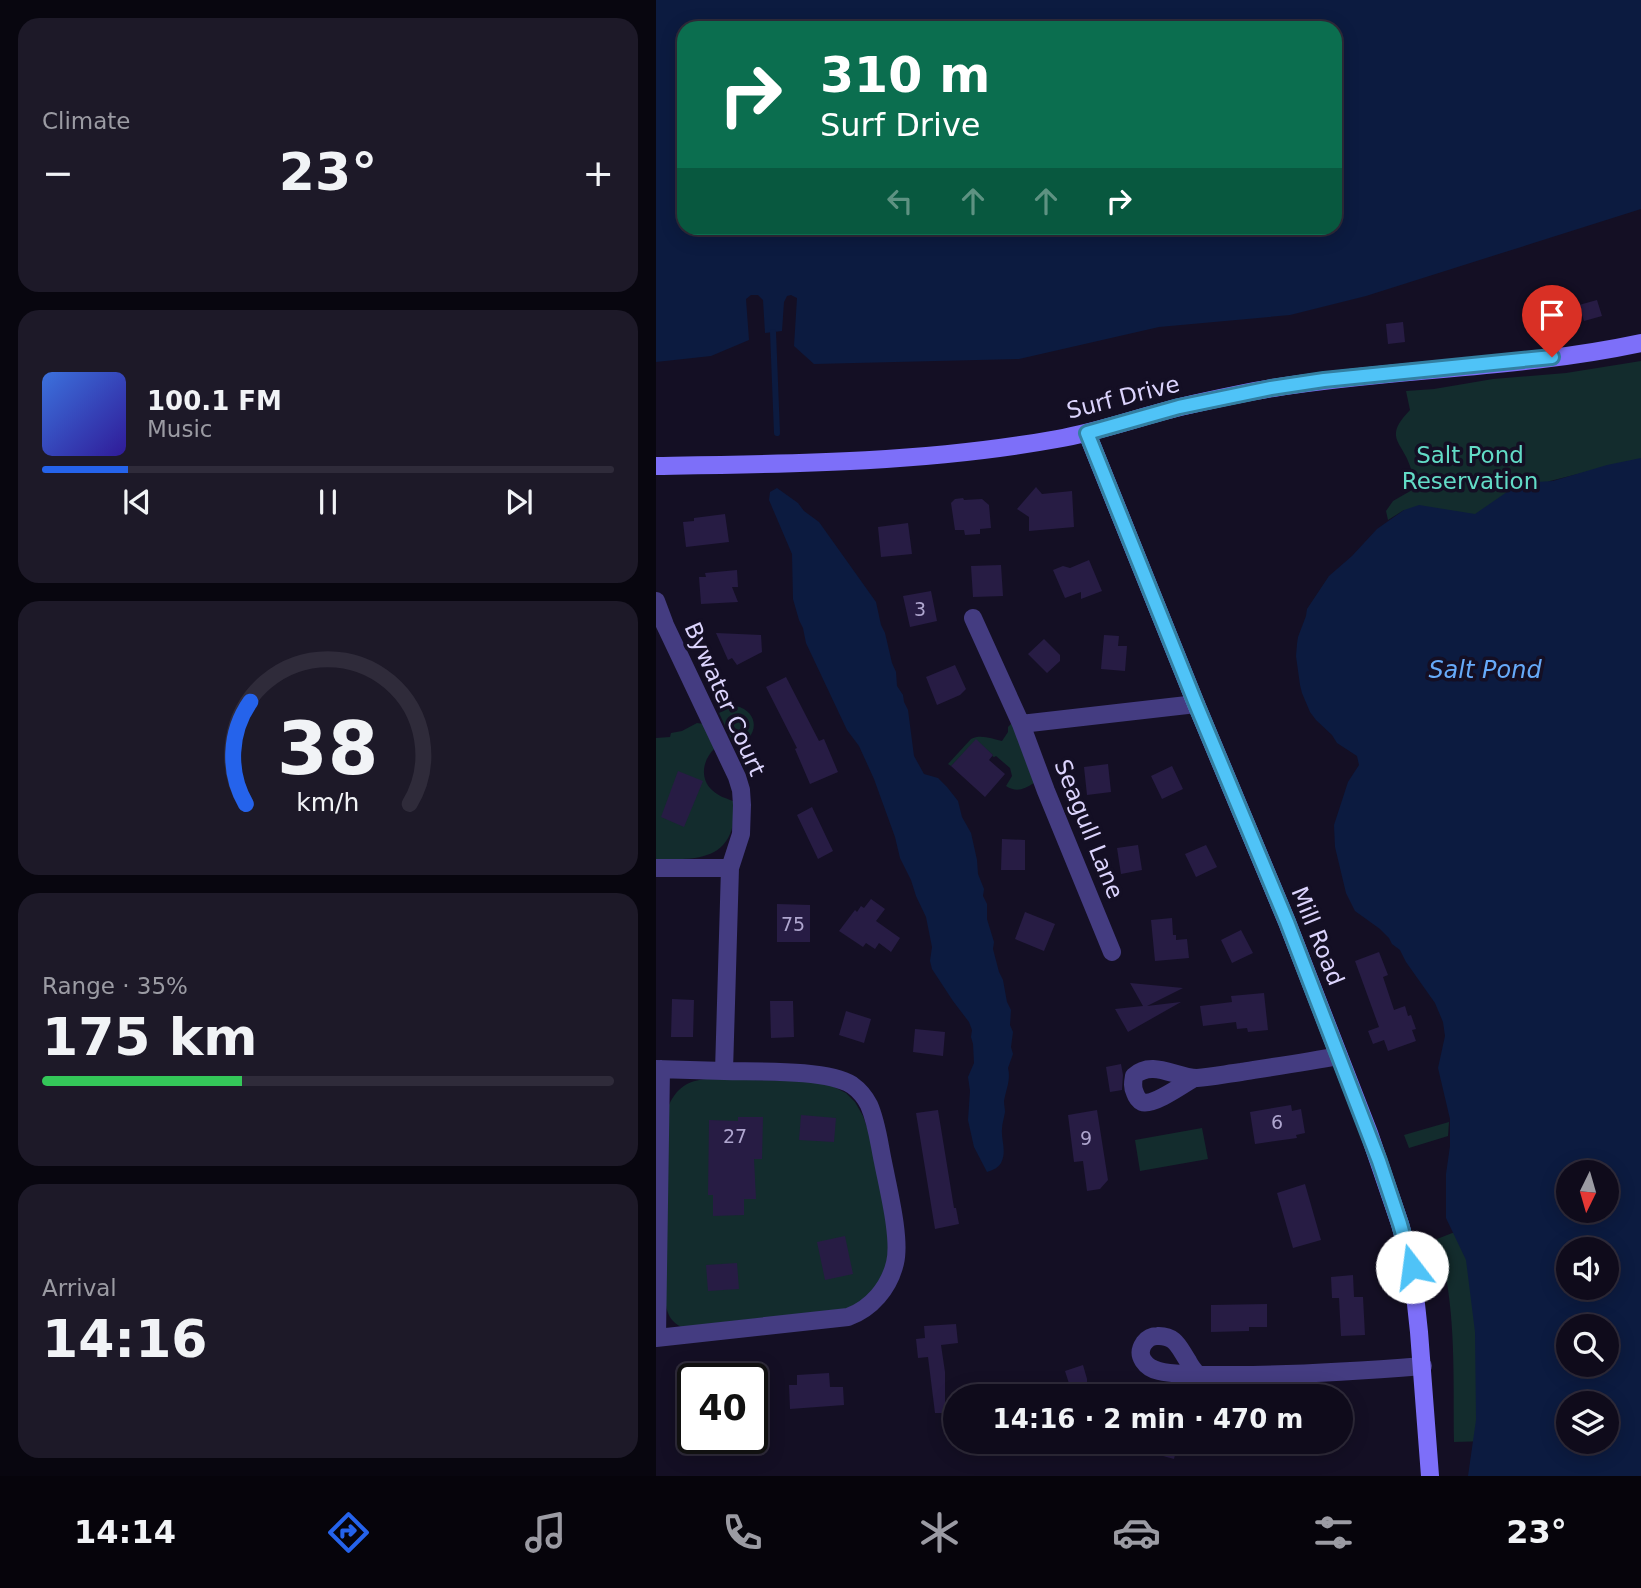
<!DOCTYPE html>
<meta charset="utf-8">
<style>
body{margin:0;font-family:"DejaVu Sans",sans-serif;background:#1d1928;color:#f1f3f6;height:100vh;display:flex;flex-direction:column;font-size:26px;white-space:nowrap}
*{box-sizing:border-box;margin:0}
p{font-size:23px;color:#9b9ba3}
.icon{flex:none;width:38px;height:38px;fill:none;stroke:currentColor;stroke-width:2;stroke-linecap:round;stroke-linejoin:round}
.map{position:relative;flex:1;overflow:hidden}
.panel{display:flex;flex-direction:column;gap:18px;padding:18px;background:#08060f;width:656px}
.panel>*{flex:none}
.hud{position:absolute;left:21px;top:21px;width:665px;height:214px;border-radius:21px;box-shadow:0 4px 18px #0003,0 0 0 2px #2f2b3a;background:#0b6e4f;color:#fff;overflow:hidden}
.needle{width:46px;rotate:185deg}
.buttons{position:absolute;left:900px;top:1160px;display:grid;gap:14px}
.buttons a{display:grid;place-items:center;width:63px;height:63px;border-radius:50%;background:#0f0b1b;box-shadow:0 4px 18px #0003,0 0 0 2px #2f2b3a;font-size:35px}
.speed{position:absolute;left:21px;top:1363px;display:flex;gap:14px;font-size:35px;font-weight:700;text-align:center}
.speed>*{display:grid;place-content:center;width:91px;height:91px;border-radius:50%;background:#0f0b1b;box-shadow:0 4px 18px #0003,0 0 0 2px #2f2b3a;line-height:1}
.speed .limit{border:4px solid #111;border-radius:10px;background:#fff;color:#111}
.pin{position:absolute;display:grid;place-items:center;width:60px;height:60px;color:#fff;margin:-72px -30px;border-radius:50% 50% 50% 0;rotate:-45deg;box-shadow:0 0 7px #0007}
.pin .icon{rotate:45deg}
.me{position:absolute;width:77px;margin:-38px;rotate:345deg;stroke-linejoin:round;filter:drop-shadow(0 0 5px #0008)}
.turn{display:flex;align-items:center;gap:24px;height:147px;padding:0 28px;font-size:32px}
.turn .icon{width:91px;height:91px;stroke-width:2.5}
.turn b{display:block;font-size:49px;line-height:60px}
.lanes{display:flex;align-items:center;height:66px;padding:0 28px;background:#0003;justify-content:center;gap:35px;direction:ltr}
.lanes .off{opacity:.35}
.big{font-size:52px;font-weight:700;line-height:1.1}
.panel .widget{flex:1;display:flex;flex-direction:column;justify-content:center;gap:10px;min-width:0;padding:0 24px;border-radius:21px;background:#1d1928}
.panel .dial{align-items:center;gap:0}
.dial svg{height:182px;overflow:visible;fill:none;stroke:#2f2b3a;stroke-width:7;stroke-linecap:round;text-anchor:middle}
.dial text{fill:#f1f3f6;stroke:none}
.song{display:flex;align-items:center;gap:21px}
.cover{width:84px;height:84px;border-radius:10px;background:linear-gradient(135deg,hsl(220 70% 55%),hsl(250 70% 35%))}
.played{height:7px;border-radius:4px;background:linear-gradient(90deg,#2563eb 15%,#2f2b3a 15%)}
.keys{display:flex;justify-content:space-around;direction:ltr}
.heat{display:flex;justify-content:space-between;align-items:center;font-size:38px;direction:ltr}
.charge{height:10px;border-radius:5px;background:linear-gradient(90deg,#34c759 35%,#2f2b3a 0)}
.trip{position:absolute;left:287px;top:1384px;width:410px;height:70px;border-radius:35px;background:#0f0b1b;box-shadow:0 4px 18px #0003,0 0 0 2px #2f2b3a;font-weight:700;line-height:70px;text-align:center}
.menu{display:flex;height:112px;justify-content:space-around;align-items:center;background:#06040b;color:#9b9ba3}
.menu .icon{width:49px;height:49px}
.menu .on{color:#2563eb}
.menu b{font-size:32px;color:#f1f3f6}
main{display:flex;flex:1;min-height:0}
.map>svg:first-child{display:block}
</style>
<main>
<section class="panel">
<div class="widget"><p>Climate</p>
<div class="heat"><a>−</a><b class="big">23°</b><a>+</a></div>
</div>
<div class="widget">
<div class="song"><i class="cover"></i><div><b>100.1 FM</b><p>Music</p></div></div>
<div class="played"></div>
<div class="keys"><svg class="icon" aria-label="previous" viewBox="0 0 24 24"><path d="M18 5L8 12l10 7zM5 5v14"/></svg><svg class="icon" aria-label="pause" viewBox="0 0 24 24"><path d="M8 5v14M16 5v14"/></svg><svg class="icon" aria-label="next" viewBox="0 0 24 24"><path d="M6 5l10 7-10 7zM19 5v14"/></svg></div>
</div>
<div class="widget dial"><svg viewBox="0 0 100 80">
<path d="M14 69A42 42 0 1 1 86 69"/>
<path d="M14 69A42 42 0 0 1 16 24" stroke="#2563eb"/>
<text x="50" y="56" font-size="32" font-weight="700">38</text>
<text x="50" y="72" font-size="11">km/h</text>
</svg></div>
<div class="widget"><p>Range · 35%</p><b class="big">175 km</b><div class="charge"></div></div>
<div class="widget"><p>Arrival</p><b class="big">14:16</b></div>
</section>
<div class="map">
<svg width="985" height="1476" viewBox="0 0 985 1476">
<rect width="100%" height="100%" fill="#140f24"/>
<!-- green -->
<path fill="#132c2d" d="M 985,361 L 985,461 L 934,471 L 894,481 L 817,522 L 748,510 L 732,520 L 730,511 L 737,501 L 756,490 C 757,487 759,483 758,480 C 758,476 756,473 755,469 C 747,441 726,439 754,410 L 750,391 L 778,389 L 837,379 L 910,373 Z
M 80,706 C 106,712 102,742 78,745 L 63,713 L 72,707 Z
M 41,723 L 48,724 L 59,748 C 47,759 43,778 56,790 C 62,796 69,798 77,801 C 77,811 79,824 74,834 C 62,863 26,859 0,859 L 0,738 L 14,737 L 15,733 L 26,731 Z
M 356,723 L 378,783 C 368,789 361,793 350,786 L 356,776 L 354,768 L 340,756 L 338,757 L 336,756 L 337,755 L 320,740 L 295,766 L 292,764 L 315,739 C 325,734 336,739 346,741 L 352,732 L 352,727 Z
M 50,1079 L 152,1081 L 174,1085 L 190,1093 L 199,1102 L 207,1116 L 214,1136 L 233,1231 L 233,1261 L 220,1289 L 197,1308 L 25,1327 C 16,1322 12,1316 10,1306 L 10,1112 C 18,1091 28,1081 50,1079 Z
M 793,1122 L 792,1136 L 753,1148 L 748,1135 Z
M 546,1128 L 552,1159 L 484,1171 L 479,1140 Z
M 809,1228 L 832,1441 L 798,1442 C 797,1374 801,1305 781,1239 Z"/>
<!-- water -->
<path fill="#0c1b40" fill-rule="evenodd" d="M 0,0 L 985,0 L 985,209 L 710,296 L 634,315 L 503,327 L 363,359 L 158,364 L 138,346 L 141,298 L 135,295 L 131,296 L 128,302 L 126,331 L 109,333 L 107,300 L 102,295 L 95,295 L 90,299 L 93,340 L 55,356 L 0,362 ZM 28,28 L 679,28 L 679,228 L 28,228 Z
M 985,458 L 985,1476 L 812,1476 L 820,1420 L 819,1332 L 810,1260 L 790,1218 L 790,1174 L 794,1146 L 794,1119 L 782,1068 L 789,1036 L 787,1022 L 779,1003 L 750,962 L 744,950 L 736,944 L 733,938 L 724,929 L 699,911 L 690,893 L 679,847 L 678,825 L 692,782 L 703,765 L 701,756 L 681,743 L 676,735 L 660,720 L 654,712 L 646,693 L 644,685 L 640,656 L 641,644 L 642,637 L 650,616 L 651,609 L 673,576 L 696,556 L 721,529 L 748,510 L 763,505 L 819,514 L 864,483 L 897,481 L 951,465 ZM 912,1172 L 950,1172 L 950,1211 L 912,1211 ZM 912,1250 L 950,1250 L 950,1288 L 912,1288 ZM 912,1326 L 950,1326 L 950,1365 L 912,1365 ZM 912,1404 L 950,1404 L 950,1442 L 912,1442 Z
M 121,488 L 142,503 L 148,511 L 163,522 L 215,595 L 220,602 L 225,625 L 229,633 L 236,663 L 240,672 L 241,686 L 247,695 L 248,702 L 252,710 L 258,756 L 268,774 L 282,778 L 291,787 L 302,801 L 306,817 L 315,833 L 321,860 L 322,874 L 328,889 L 327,896 L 331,904 L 331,919 L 338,942 L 337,949 L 343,972 L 347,980 L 351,1002 L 355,1010 L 354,1025 L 357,1032 L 355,1047 L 357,1054 L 352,1068 C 355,1079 350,1090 348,1101 C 348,1105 349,1109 349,1112 C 348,1118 346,1124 346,1129 C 345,1141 351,1151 345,1163 C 342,1168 337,1170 331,1172 L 318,1147 L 312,1120 L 314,1091 L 312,1077 L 318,1063 L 317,1044 L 315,1037 L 316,1030 L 313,1022 L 297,1001 L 276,969 L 274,961 L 276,947 L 270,917 L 260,896 L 255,880 L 244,858 L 239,837 L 218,779 L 203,746 L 191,730 L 150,643 L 147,628 L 143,620 L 137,599 L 136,554 L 113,500 L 114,492 Z"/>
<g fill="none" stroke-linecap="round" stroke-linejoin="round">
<!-- stream -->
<path stroke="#0c1b40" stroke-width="6" d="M 117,332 L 121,433"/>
</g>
<!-- building -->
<path fill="#271c44" d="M 941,300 L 946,316 L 928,321 L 923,305 Z
M 747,322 L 749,342 L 732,344 L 730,324 Z
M 380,487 L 386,494 L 416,491 L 418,527 L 373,531 L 373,517 L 361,509 Z
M 307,498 L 308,500 L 326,499 L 333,505 L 335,528 L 324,529 L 324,534 L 309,535 L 308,530 L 299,530 L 295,503 L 299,499 Z
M 69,514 L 73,542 L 30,547 L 27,522 L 38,521 L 38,518 Z
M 252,523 L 256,554 L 225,557 L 222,527 Z
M 433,560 L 446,591 L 425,599 L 425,592 L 409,598 L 397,570 L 407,566 L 414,568 Z
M 345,565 L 347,596 L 317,597 L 315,566 Z
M 81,570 L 82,587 L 76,587 L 82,602 L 45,604 L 43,577 L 50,577 L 49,573 Z
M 275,591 L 281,621 L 254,627 L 247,596 Z
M 60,633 L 105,635 L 106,652 L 81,665 L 76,658 L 72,660 Z
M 448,635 L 463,636 L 462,646 L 471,646 L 469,671 L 445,669 Z
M 388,639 L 404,655 L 404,661 L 391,673 L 372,654 Z
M 299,665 L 310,689 L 304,695 L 281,705 L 270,677 Z
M 130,677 L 163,741 L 168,739 L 182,772 L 154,784 L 139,749 L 141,748 L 110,687 Z
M 320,739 L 337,755 L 333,760 L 349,774 L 329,797 L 295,766 Z
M 452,764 L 455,792 L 431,795 L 428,767 Z
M 516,766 L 527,789 L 506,799 L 495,776 Z
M 22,771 L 47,781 L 28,827 L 5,817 Z
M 156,807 L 177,851 L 162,859 L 141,815 Z
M 346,839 L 369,840 L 369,870 L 345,870 Z
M 482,845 L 486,870 L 465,874 L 461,848 Z
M 550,845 L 561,867 L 540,877 L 529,854 Z
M 215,899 L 229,909 L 220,921 L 244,938 L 235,952 L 223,943 L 219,949 L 210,943 L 207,947 L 183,931 L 199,910 L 201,912 L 205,906 L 208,908 Z
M 121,904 L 154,905 L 154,942 L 121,942 Z
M 369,912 L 399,924 L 388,951 L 359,939 Z
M 516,918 L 517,935 L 520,935 L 520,940 L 531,939 L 533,958 L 499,961 L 495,920 Z
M 585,930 L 597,953 L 576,963 L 565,940 Z
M 723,952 L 732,975 L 727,977 L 738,1010 L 749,1006 L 752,1016 L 755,1015 L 760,1029 L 756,1030 L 760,1041 L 732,1051 L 728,1040 L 717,1044 L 712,1031 L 723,1027 L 699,961 Z
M 474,983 L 527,988 L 491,1006 L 525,1002 L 472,1032 L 459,1009 L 487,1006 Z
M 608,993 L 612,1030 L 592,1032 L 591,1028 L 581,1029 L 580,1022 L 547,1026 L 544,1006 L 576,1002 L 575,996 Z
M 16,999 L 38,1000 L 37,1037 L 15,1037 Z
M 114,1001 L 137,1001 L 138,1037 L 115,1038 Z
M 190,1011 L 215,1019 L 208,1043 L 183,1035 Z
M 259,1029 L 289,1032 L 287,1056 L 257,1052 Z
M 465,1064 L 467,1075 L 466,1090 L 454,1092 L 450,1067 Z
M 635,1105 L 636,1111 L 645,1109 L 649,1133 L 640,1135 L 641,1138 L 599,1144 L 594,1112 Z
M 282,1110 L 298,1208 L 300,1208 L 303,1224 L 279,1229 L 260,1113 Z
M 441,1110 L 452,1180 L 444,1189 L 431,1191 L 427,1161 L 418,1162 L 412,1115 Z
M 145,1115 L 180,1118 L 178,1142 L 143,1140 Z
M 82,1117 L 107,1117 L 106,1159 L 98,1159 L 100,1199 L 88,1199 L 88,1215 L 57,1216 L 57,1195 L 52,1195 L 53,1120 L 82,1121 Z
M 649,1184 L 665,1240 L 637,1248 L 621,1193 Z
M 189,1236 L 197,1274 L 169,1280 L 161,1242 Z
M 81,1263 L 83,1289 L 52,1291 L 50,1265 Z
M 697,1275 L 698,1297 L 707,1297 L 709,1335 L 685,1336 L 683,1298 L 676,1298 L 675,1277 Z
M 611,1304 L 611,1327 L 593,1327 L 593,1331 L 555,1332 L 555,1305 Z
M 300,1324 L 302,1343 L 285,1345 L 289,1372 L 289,1413 L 279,1413 L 272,1357 L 262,1358 L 260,1339 L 269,1338 L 268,1326 Z
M 427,1365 L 431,1379 L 431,1396 L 417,1396 L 409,1371 Z
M 173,1373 L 174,1387 L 187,1387 L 188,1405 L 134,1409 L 133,1385 L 141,1385 L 141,1375 Z
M 475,1442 L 522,1442 L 518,1459 L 474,1447 Z"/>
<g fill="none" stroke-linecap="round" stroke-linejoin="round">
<!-- street -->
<path stroke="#443c81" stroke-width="18" d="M 0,601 L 9,625 L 81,777 L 85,790 L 86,805 L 85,834 L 74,868 L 0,868
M 317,618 L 365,724 L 390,791 L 456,952
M 365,724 L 540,704
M 0,1069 L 68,1071
M 538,1078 C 528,1084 497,1106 486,1102 C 482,1100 480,1096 479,1093 C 476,1087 477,1082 478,1076 C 496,1059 520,1078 541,1078 C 555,1077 570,1074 585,1072 C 617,1067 650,1062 683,1056
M 1,1337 L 5,1069
M 0,1338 L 192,1317 C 215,1309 233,1288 239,1263 C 245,1239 232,1188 227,1162 C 223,1143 221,1123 213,1105 C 209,1097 203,1090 196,1085 C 170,1069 101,1072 68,1071 L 74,868
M 541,1374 C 538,1370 534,1366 532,1361 C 523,1348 520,1335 501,1336 C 495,1336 491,1339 488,1343 C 479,1356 490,1368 503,1371 C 523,1376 557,1375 578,1375 C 641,1375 704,1371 767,1366"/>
<!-- secondary -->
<path stroke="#7d6ff9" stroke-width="18" d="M 431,433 L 540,704 L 631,922 L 713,1133 L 744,1224 L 756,1267 L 763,1332 L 774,1476
M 0,466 C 134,464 269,463 401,439 C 443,432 483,417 524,407 C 555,400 586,393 617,388 C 739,368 864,369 985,343"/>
</g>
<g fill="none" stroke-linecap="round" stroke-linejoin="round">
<defs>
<path id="route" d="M 756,1267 L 744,1224 L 723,1161 L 631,922 L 540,704 L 431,433 L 523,407 L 615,388 L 668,380 L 896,357"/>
</defs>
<!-- route casing -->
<use href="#route" stroke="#337fa1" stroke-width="18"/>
<!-- route -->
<use href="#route" stroke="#4fc3f7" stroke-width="12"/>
</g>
<g text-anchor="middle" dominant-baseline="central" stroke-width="7" stroke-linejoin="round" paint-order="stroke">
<!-- number labels -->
<g font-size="19" fill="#afa6cf">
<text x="264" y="609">3</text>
<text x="137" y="924">75</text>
<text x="621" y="1122">6</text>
<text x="79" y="1136">27</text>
<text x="430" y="1138">9</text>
</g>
<!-- street labels -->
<g font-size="23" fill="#dcd4fd" stroke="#140f24">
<text transform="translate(467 397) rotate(-14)">Surf Drive</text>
<text transform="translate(69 699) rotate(66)">Bywater Court</text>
<text transform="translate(433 829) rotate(68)">Seagull Lane</text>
<text transform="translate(662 936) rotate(68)">Mill Road</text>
</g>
<!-- park labels -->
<g font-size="23" fill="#62dbc6" stroke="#140f24">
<text x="814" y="455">Salt Pond<tspan x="814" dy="26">Reservation</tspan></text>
</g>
<!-- water labels -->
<g font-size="24" font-style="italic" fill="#66aaf9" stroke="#140f24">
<text x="829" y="670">Salt Pond</text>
</g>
</g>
</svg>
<div class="buttons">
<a><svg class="needle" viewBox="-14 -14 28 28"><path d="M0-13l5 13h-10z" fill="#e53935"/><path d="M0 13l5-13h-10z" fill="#9b9ba3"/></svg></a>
<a><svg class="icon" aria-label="sound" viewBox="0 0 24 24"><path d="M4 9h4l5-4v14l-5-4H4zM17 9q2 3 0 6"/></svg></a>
<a><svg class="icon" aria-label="search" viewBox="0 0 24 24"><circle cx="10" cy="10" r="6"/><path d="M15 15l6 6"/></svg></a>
<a><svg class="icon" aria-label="layers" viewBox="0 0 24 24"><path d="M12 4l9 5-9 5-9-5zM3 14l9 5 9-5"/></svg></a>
</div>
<div class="speed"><div class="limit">40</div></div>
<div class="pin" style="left:896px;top:357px;background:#d93025"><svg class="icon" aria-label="arrive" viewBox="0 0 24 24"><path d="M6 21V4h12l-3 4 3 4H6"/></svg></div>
<svg class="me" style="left:756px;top:1267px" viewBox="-20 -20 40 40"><circle r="19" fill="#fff"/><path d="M0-13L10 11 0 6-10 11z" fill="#4fc3f7"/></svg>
<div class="trip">14:16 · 2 min · 470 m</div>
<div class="hud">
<div class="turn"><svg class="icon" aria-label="right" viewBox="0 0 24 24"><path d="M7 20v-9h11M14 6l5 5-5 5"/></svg><div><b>310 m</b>Surf Drive</div></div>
<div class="lanes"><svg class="icon off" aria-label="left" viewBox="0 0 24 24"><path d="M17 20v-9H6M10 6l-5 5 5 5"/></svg><svg class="icon off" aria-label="ahead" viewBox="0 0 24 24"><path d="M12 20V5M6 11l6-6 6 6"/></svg><svg class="icon off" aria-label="ahead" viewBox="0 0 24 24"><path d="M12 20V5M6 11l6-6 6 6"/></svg><svg class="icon" aria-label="right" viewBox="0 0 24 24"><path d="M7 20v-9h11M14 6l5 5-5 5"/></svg></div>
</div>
</div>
</main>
<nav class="menu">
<b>14:14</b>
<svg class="icon on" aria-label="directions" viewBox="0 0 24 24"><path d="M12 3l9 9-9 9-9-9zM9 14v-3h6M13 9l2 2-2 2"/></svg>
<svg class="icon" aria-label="music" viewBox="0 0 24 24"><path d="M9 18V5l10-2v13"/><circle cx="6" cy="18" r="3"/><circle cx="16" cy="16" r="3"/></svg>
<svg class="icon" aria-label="phone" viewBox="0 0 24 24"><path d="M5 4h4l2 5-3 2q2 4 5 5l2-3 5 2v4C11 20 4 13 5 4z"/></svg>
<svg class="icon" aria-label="climate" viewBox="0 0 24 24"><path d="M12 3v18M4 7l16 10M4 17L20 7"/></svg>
<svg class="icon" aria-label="car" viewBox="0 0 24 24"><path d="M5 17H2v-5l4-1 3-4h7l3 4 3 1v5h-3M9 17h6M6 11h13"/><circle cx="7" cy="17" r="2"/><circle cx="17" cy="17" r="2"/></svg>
<svg class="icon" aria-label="filters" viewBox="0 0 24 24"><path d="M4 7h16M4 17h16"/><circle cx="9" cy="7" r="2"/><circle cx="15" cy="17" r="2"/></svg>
<b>23°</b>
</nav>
